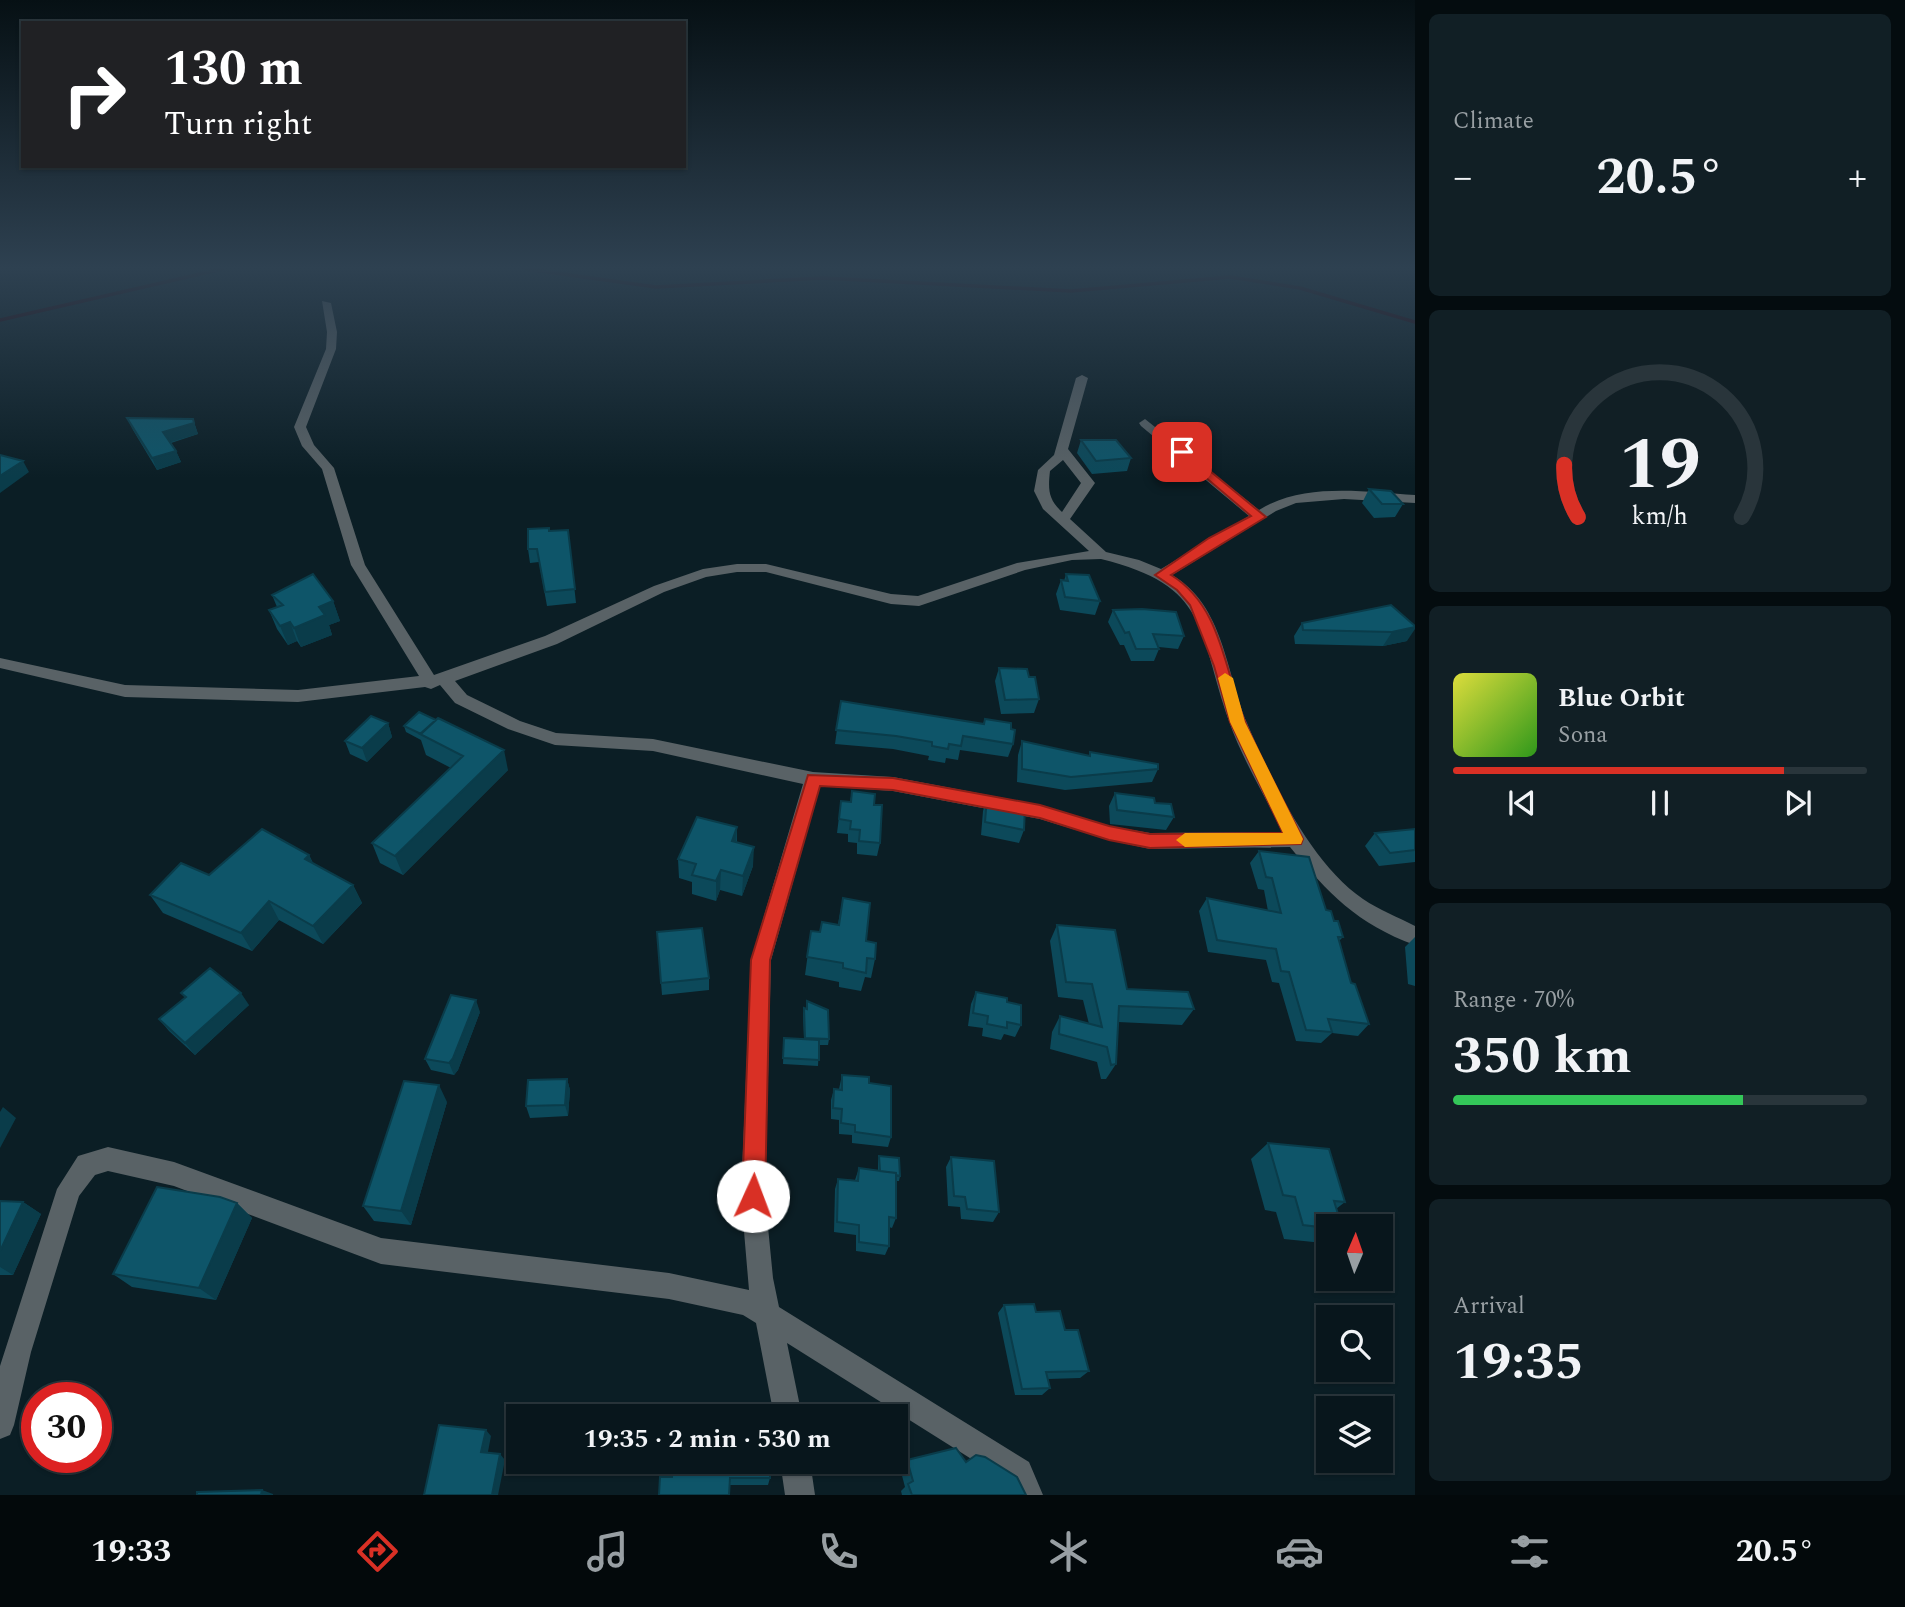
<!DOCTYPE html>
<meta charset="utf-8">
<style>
body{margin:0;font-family:Spectral,serif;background:#111f25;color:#f1f3f6;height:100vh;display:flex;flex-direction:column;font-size:26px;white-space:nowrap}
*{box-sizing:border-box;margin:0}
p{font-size:23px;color:#989fa3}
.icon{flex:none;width:38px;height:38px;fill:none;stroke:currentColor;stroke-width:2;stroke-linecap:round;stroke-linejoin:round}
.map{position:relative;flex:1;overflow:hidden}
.sheet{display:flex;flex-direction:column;gap:14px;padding:14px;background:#040c0f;width:490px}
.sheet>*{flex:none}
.top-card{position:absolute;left:21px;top:21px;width:665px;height:147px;border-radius:0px;box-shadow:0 2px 5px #0004,0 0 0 2px #29353b;background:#202124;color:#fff;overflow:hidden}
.needle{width:46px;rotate:2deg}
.controls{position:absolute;left:1316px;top:1214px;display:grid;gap:14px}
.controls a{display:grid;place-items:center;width:77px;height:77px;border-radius:0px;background:#08161c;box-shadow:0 2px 5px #0004,0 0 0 2px #29353b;font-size:35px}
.speed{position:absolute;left:21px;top:1382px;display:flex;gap:14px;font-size:35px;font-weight:700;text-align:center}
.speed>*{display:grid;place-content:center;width:91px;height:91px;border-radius:50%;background:#08161c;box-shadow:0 2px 5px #0004,0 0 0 2px #29353b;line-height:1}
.speed .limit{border:10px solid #d22;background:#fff;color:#111}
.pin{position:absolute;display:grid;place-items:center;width:60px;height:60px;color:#fff;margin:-30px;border-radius:14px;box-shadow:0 4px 10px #0006}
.me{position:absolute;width:77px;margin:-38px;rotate:2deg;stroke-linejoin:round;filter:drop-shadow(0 0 5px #0008)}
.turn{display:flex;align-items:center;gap:24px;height:147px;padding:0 28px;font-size:32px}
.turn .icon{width:91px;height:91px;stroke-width:2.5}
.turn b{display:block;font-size:49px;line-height:60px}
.big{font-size:52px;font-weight:700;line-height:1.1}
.sheet .card{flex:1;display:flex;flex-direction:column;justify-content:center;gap:10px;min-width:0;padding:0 24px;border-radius:10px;background:#111f25}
.sheet .dial{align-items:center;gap:0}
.dial svg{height:182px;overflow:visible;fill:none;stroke:#29353b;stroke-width:7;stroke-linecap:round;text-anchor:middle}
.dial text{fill:#f1f3f6;stroke:none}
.song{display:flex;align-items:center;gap:21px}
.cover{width:84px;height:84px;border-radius:10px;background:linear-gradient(135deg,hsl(60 70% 55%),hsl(110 70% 35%))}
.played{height:7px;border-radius:4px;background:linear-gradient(90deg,#d93025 80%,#29353b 80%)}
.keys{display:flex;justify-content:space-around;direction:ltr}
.heat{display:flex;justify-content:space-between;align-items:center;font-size:38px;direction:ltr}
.charge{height:10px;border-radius:5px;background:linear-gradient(90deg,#34c759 70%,#29353b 0)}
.trip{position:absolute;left:506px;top:1404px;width:402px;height:70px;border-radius:0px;background:#08161c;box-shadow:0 2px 5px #0004,0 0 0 2px #29353b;font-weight:700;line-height:70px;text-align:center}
.tab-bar{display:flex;height:112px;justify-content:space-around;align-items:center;background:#03090b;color:#989fa3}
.tab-bar .icon{width:49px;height:49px}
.tab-bar .selected{color:#d93025}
.tab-bar b{font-size:32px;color:#f1f3f6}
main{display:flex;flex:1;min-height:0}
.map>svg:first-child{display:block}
</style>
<main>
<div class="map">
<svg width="1415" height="1495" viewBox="0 0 1415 1495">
<rect width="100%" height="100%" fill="#0b1e25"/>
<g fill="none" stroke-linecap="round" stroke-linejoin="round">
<!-- stream -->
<path stroke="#20000a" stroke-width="3.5" d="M 526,269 L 656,287 L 823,278 L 1071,291 L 1230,277 L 1300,288 L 1415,322
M 0,320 L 222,269"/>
<!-- minor -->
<path fill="#596266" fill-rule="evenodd" d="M 322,301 L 331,303 L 337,332 L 336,349 L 306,427 L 314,445 L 334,468 L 365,565 L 434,675 L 545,636 L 654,586 L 703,569 L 737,564 L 766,564 L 891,594 L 918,596 L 1017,563 L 1089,551 L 1043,509 L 1034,491 L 1038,470 L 1054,455 L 1076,378 L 1082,375 L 1088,378 L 1068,449 L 1095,483 L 1070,519 L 1106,552 L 1139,560 L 1161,569 L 1249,516 L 1141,426 L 1139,423 L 1145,419 L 1259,510 C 1304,482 1364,492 1415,495 L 1415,503 L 1344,499 L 1296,503 L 1276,511 L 1172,575 C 1224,605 1226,673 1247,723 C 1271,780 1311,864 1363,899 C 1379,910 1398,917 1415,926 L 1415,945 C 1357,924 1328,893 1290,847 L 1150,849 L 1109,840 L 1040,819 L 893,791 L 820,786 L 771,960 L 765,1196 L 773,1278 L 779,1307 L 1029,1462 L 1043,1495 L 1013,1495 L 1008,1482 L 787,1343 L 802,1416 L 774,1416 L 756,1323 L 743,1315 L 669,1299 L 381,1264 L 174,1186 L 108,1171 L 95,1175 L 79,1196 L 31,1352 L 14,1425 L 10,1435 L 0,1439 L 0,1366 L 57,1189 L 78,1156 L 108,1147 L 174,1162 L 381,1238 L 669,1273 L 749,1290 L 741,1196 L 751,960 L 803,784 L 653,751 L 555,745 L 508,729 L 455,703 L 440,685 L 431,689 L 425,687 L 298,702 L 125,697 L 0,668 L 0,658 L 125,685 L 298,690 L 419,676 L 351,565 L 322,469 L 302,446 L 294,427 L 326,349 L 327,332 ZM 1063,460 L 1081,483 L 1062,512 C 1048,499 1048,489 1050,471 ZM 1101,559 C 1210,586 1197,629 1229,721 C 1242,759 1265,795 1282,832 L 1150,833 L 1109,826 L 1040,805 L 893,777 L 813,772 L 653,739 L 556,733 L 520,721 L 467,695 L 455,681 L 557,644 L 664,592 L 706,577 L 737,572 L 766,572 L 891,604 L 919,606 L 1025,570 L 1072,560 Z
M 780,1461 L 810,1461 L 815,1495 L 785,1495 Z"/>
</g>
<!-- wall -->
<path fill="#0c495a" d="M 127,418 L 193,419 L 198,434 L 171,443 L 176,451 L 181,462 L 157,470 L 133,430 Z
M 1081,440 L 1131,458 L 1127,471 L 1092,474 L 1077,453 Z
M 1369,489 L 1403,504 L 1395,517 L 1374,518 L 1362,503 Z
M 568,530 L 576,603 L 547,606 L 539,562 L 530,563 L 528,549 L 550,531 Z
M 1066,574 L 1100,601 L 1095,615 L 1060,610 L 1056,594 L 1061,580 L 1064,581 Z
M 272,595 L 333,601 L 340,621 L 329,625 L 332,635 L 301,647 L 297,641 L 288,645 L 277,629 L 269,610 L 277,607 Z
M 1391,605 L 1407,641 L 1383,646 L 1295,644 L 1294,636 L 1302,623 Z
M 1113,610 L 1184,636 L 1178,649 L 1159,647 L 1159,649 L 1154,661 L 1131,661 L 1124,645 L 1120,645 L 1108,622 Z
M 999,668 L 1029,677 L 1039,699 L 1034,713 L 1001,714 L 995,681 Z
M 841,701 L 983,724 L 985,719 L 1013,744 L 1008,757 L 960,750 L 958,760 L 946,758 L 945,763 L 928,760 L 929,756 L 893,749 L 835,744 Z
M 388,723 L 392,737 L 367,762 L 350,754 L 345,741 Z
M 404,726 L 508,770 L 403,875 L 380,863 L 372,843 L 451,768 L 426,755 L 421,740 L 406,732 Z
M 1022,741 L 1089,756 L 1090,752 L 1158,769 L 1152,782 L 1065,790 L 1017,782 L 1018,755 Z
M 852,791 L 874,805 L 880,843 L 877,856 L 857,854 L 857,843 L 848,842 L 848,834 L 837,833 L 841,801 L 850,802 Z
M 1115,793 L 1174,817 L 1166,830 L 1110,824 L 1109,806 Z
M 987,797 L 1024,830 L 1019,843 L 981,835 L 983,811 Z
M 737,827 L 737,842 L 753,866 L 742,896 L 720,890 L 716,901 L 692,894 L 692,882 L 679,878 L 678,859 Z
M 1415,829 L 1415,862 L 1379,866 L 1365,846 L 1375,833 Z
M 1259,851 L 1326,910 L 1334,921 L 1343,937 L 1339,941 L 1351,983 L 1369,1024 L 1358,1036 L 1332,1033 L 1321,1043 L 1296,1041 L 1279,983 L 1272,982 L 1266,960 L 1208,952 L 1199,911 L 1207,898 L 1268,911 L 1264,890 L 1258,889 L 1250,863 Z
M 309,855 L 313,863 L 353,885 L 362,903 L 323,944 L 279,920 L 252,951 L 163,913 L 150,895 L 209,875 Z
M 843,898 L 875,959 L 871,978 L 865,977 L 861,991 L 839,987 L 839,982 L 805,975 L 811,931 L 820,932 L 838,924 Z
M 1057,925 L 1127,989 L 1194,1009 L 1182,1025 L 1118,1022 L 1116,1064 L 1106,1079 L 1101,1079 L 1097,1062 L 1050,1049 L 1052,1032 L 1060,1016 L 1089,1024 L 1083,1000 L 1058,997 L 1050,941 Z
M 657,932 L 709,978 L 709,990 L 662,995 Z
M 1415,937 L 1415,986 L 1408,984 L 1405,947 Z
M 976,992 L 1007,1002 L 1021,1025 L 1015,1037 L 1004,1034 L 1001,1040 L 982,1036 L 983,1028 L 968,1026 L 971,1004 Z
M 181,993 L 249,1005 L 195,1055 L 169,1031 L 159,1019 L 185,998 Z
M 807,1001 L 829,1039 L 828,1045 L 819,1045 L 818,1066 L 783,1064 L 784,1038 L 804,1039 L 803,1014 L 804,1008 L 806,1008 Z
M 480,1012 L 458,1070 L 454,1075 L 431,1070 L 425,1059 Z
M 842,1075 L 869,1083 L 891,1137 L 888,1147 L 852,1143 L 852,1135 L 839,1134 L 839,1120 L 831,1119 L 831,1100 L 834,1089 L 839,1089 Z
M 567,1079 L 570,1090 L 568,1116 L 530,1118 L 526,1106 Z
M 447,1102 L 411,1225 L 374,1221 L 363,1206 Z
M 1268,1143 L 1345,1202 L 1336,1209 L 1328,1227 L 1328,1239 L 1323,1243 L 1284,1239 L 1276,1212 L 1265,1210 L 1251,1159 Z
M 879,1156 L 900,1176 L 899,1181 L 896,1181 L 896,1218 L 892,1228 L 889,1227 L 889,1246 L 885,1255 L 856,1251 L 856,1235 L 834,1232 L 835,1189 L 838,1179 L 855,1180 L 859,1168 L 878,1171 L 878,1161 Z
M 951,1157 L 999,1212 L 993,1222 L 961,1219 L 960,1207 L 948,1206 L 946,1167 Z
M 0,1201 L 23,1202 L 41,1214 L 13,1275 L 0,1275 Z
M 237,1203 L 252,1218 L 216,1300 L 132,1287 L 113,1274 Z
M 1004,1305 L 1036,1312 L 1065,1330 L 1089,1371 L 1080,1378 L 1048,1379 L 1050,1388 L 1042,1395 L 1015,1395 L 998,1313 Z
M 907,1460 L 966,1462 L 1026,1495 L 902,1495 L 901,1491 L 905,1487 L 900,1468 Z
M 660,1477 L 770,1478 L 768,1485 L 729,1485 Z"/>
<!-- shaded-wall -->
<path fill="#0a3c4a" d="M 193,419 L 198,434 L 168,443 L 163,432 Z
M 176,451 L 181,462 L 157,470 L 152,458 Z
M 23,461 L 29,472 L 0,493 L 0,476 Z
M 333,601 L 340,621 L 329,625 L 332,635 L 301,647 L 294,628 L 319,607 Z
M 290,622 L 297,641 L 288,645 L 280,626 Z
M 1415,627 L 1415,629 L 1407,641 L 1383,646 L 1392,632 Z
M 388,723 L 392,737 L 367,762 L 362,748 Z
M 504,750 L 508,770 L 403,875 L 395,856 Z
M 737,827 L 736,847 L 732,841 Z
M 754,847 L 753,866 L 742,896 L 743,876 Z
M 309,855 L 318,874 L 305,859 Z
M 721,870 L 720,890 L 716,901 L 716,881 Z
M 353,885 L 362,903 L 323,944 L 313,926 Z
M 269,901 L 279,920 L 252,951 L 241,933 Z
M 241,993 L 249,1005 L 195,1055 L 185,1043 Z
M 476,1000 L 480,1012 L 458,1070 L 454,1075 L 449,1063 Z
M 567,1079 L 570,1090 L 568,1116 L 565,1105 Z
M 439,1085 L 447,1102 L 411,1225 L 401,1211 Z
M 3,1107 L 16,1118 L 0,1148 L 0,1112 Z
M 23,1202 L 41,1214 L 13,1275 L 0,1267 L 0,1251 Z
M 237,1203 L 252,1218 L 216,1300 L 199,1288 Z
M 486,1430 L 491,1436 L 487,1457 L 481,1452 Z
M 500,1454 L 505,1460 L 498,1495 L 492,1495 Z
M 262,1490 L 273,1494 L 273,1495 L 261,1495 Z"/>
<!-- building -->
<path fill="#0e5569" stroke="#0a3c4a" stroke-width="2" d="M 127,418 L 193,419 L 194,423 L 163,432 L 176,451 L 152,458 Z
M 1081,440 L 1116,440 L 1131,458 L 1096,461 Z
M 0,455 L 23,461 L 0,476 Z
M 1369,489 L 1391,491 L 1403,504 L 1382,504 Z
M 549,528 L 549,531 L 568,530 L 575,589 L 545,592 L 537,549 L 528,549 L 528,529 Z
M 313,574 L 333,601 L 319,607 L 325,615 L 294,628 L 290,622 L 280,626 L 269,610 L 283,605 L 272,595 Z
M 1066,574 L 1089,575 L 1100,601 L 1065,597 L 1061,580 L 1068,581 Z
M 1391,605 L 1415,626 L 1415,627 L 1392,632 L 1303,630 L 1302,623 Z
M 1142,609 L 1176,612 L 1184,636 L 1153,634 L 1159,649 L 1136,649 L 1129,632 L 1125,633 L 1113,610 Z
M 999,668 L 1027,669 L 1029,677 L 1035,677 L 1039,699 L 1005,700 Z
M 841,701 L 984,724 L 985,719 L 1011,723 L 1011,729 L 1015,730 L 1013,744 L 963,736 L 961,746 L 949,744 L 948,749 L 932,746 L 932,742 L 896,736 L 836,730 Z
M 419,712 L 436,720 L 421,734 L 404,726 Z
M 371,716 L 388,723 L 362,748 L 345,741 Z
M 438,718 L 504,750 L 395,856 L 372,843 L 463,756 L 420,734 Z
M 1022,741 L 1090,756 L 1090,752 L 1158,764 L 1158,769 L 1071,777 L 1022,769 Z
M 852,791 L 875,794 L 874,805 L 882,805 L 880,843 L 859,841 L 860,830 L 850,829 L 851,821 L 839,819 L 841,801 L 851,802 Z
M 1115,793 L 1154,798 L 1155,803 L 1171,804 L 1174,817 L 1117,810 Z
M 987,797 L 1025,807 L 1024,830 L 985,822 Z
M 697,817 L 737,827 L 732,841 L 754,847 L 743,876 L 721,870 L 716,881 L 692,875 L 696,864 L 678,859 Z
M 262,829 L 309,855 L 305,859 L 353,885 L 313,926 L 269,901 L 241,933 L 150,895 L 181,863 L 209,875 Z
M 1415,829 L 1415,850 L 1390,853 L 1375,833 Z
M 1259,851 L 1309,857 L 1326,910 L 1331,911 L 1334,921 L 1338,921 L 1343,937 L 1338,937 L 1351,983 L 1355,984 L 1369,1024 L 1328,1019 L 1332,1032 L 1306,1030 L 1289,972 L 1281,971 L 1276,949 L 1217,940 L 1207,898 L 1281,913 L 1272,878 L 1266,877 Z
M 843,898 L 870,903 L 866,941 L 876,943 L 875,959 L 867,958 L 866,973 L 843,968 L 843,963 L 807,957 L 811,931 L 820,932 L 822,922 L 839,925 Z
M 1057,925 L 1115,930 L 1127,989 L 1188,992 L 1194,1009 L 1119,1006 L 1116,1064 L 1111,1065 L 1107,1047 L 1059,1034 L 1060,1016 L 1102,1027 L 1092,984 L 1066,982 Z
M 702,928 L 709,978 L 661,983 L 657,932 Z
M 210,968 L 241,993 L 185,1043 L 159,1019 L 186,997 L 181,993 Z
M 976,992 L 1007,998 L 1007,1002 L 1021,1005 L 1021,1025 L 1007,1022 L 1007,1028 L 987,1024 L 988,1016 L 973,1013 Z
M 451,995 L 476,1000 L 453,1058 L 449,1063 L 425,1059 Z
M 807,1001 L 828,1010 L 829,1039 L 805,1038 L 804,1008 L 807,1009 Z
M 784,1038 L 819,1040 L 819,1060 L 783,1058 Z
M 842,1075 L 869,1077 L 869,1083 L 891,1086 L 891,1137 L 855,1132 L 855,1125 L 841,1123 L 842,1109 L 833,1108 L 834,1089 L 842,1090 Z
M 567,1079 L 565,1105 L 526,1106 L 528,1080 Z
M 404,1081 L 439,1085 L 401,1211 L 363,1206 Z
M 1268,1143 L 1329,1149 L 1345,1202 L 1334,1201 L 1342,1227 L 1328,1227 L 1328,1228 L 1303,1225 L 1295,1197 L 1283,1195 Z
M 879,1156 L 899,1158 L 900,1176 L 896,1175 L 896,1173 L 880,1171 Z
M 951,1157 L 994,1161 L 999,1212 L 967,1209 L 965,1197 L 954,1196 Z
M 859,1168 L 896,1173 L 896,1218 L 889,1217 L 889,1246 L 859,1242 L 859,1225 L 837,1222 L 838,1179 L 858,1181 Z
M 157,1187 L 220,1197 L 237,1203 L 199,1288 L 113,1274 Z
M 0,1201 L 23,1202 L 0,1251 Z
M 1034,1304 L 1036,1312 L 1060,1311 L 1065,1330 L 1078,1330 L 1089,1371 L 1046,1372 L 1050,1388 L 1022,1389 L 1004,1305 Z
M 439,1425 L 486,1430 L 481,1452 L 500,1454 L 492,1495 L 424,1495 Z
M 956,1448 L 966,1462 L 976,1455 L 985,1457 L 1017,1477 L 1026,1495 L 912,1495 L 908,1484 L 913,1481 L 907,1460 Z
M 673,1461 L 770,1461 L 770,1478 L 730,1478 L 729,1495 L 659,1495 L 660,1477 L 672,1477 Z
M 262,1490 L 261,1495 L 197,1495 L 197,1492 Z"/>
<!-- sky -->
<linearGradient id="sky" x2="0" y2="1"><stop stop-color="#061014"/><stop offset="0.56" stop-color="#2e4151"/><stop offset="1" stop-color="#2e4151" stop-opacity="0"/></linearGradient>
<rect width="1415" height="478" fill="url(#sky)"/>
<!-- route -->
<path fill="#d93025" stroke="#8d1f18" stroke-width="2" d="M 1182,448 L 1266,517 L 1171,575 C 1223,607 1224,672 1246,724 C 1263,763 1284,801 1303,839 L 1301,844 L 1150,848 L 1109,840 L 1040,818 L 893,790 L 820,786 L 770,960 L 765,1196 L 761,1204 L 753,1207 L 745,1204 L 742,1196 L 751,960 L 808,775 L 893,778 L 1040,805 L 1109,826 L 1150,834 L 1283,833 L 1230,722 L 1214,666 L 1190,605 L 1177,590 L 1155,575 L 1209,538 L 1251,516 L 1178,454 L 1178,449 Z"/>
<!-- slow -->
<path fill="#f59e0b" d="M 1225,673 L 1233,678 L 1245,722 L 1303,839 L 1301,844 L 1185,847 L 1176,840 L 1185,833 L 1283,833 L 1230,722 L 1218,678 Z"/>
</svg>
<div class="controls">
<a><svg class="needle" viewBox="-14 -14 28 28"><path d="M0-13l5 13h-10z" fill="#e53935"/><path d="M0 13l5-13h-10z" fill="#989fa3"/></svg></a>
<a><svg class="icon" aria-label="search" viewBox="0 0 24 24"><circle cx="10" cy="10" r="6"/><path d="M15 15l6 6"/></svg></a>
<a><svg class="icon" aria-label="layers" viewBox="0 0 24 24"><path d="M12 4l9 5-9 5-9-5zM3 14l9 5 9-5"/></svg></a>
</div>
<div class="speed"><div class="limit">30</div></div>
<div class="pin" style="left:1182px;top:452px;background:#d93025"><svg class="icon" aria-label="arrive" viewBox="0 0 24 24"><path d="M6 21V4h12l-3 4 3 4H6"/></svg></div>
<svg class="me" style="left:753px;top:1196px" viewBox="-20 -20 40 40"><circle r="19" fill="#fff"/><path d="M0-13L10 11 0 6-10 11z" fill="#d93025"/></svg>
<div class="trip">19:35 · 2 min · 530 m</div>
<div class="top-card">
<div class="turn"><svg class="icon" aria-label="right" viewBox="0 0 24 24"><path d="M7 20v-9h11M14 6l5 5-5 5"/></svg><div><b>130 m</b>Turn right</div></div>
</div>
</div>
<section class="sheet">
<div class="card"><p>Climate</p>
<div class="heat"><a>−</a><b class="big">20.5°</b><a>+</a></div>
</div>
<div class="card dial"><svg viewBox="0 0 100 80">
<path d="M14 69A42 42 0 1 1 86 69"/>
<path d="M14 69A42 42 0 0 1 8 46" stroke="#d93025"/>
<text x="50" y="56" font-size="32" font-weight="700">19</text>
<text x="50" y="72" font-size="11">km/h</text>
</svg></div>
<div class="card">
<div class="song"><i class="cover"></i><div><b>Blue Orbit</b><p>Sona</p></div></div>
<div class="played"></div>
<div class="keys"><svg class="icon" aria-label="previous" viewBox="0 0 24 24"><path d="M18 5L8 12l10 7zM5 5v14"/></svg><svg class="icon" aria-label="pause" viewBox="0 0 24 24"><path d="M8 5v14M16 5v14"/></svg><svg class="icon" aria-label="next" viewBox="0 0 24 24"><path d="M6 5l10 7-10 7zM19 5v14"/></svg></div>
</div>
<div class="card"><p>Range · 70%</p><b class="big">350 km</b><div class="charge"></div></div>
<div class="card"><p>Arrival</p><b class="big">19:35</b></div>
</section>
</main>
<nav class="tab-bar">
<b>19:33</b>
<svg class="icon selected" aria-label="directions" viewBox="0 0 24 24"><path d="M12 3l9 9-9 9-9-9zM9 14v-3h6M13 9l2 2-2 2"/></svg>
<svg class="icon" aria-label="music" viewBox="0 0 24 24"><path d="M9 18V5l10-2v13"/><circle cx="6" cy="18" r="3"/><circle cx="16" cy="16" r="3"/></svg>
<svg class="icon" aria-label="phone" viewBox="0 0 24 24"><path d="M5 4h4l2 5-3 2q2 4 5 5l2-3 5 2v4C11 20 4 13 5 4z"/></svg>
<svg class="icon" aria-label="climate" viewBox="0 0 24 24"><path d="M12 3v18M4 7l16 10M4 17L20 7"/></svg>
<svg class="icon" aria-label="car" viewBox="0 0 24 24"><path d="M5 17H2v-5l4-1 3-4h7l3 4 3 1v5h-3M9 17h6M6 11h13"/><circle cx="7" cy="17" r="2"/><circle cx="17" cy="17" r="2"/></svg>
<svg class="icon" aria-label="filters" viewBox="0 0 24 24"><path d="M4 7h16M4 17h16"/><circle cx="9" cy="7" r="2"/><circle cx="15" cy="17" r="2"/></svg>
<b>20.5°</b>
</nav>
